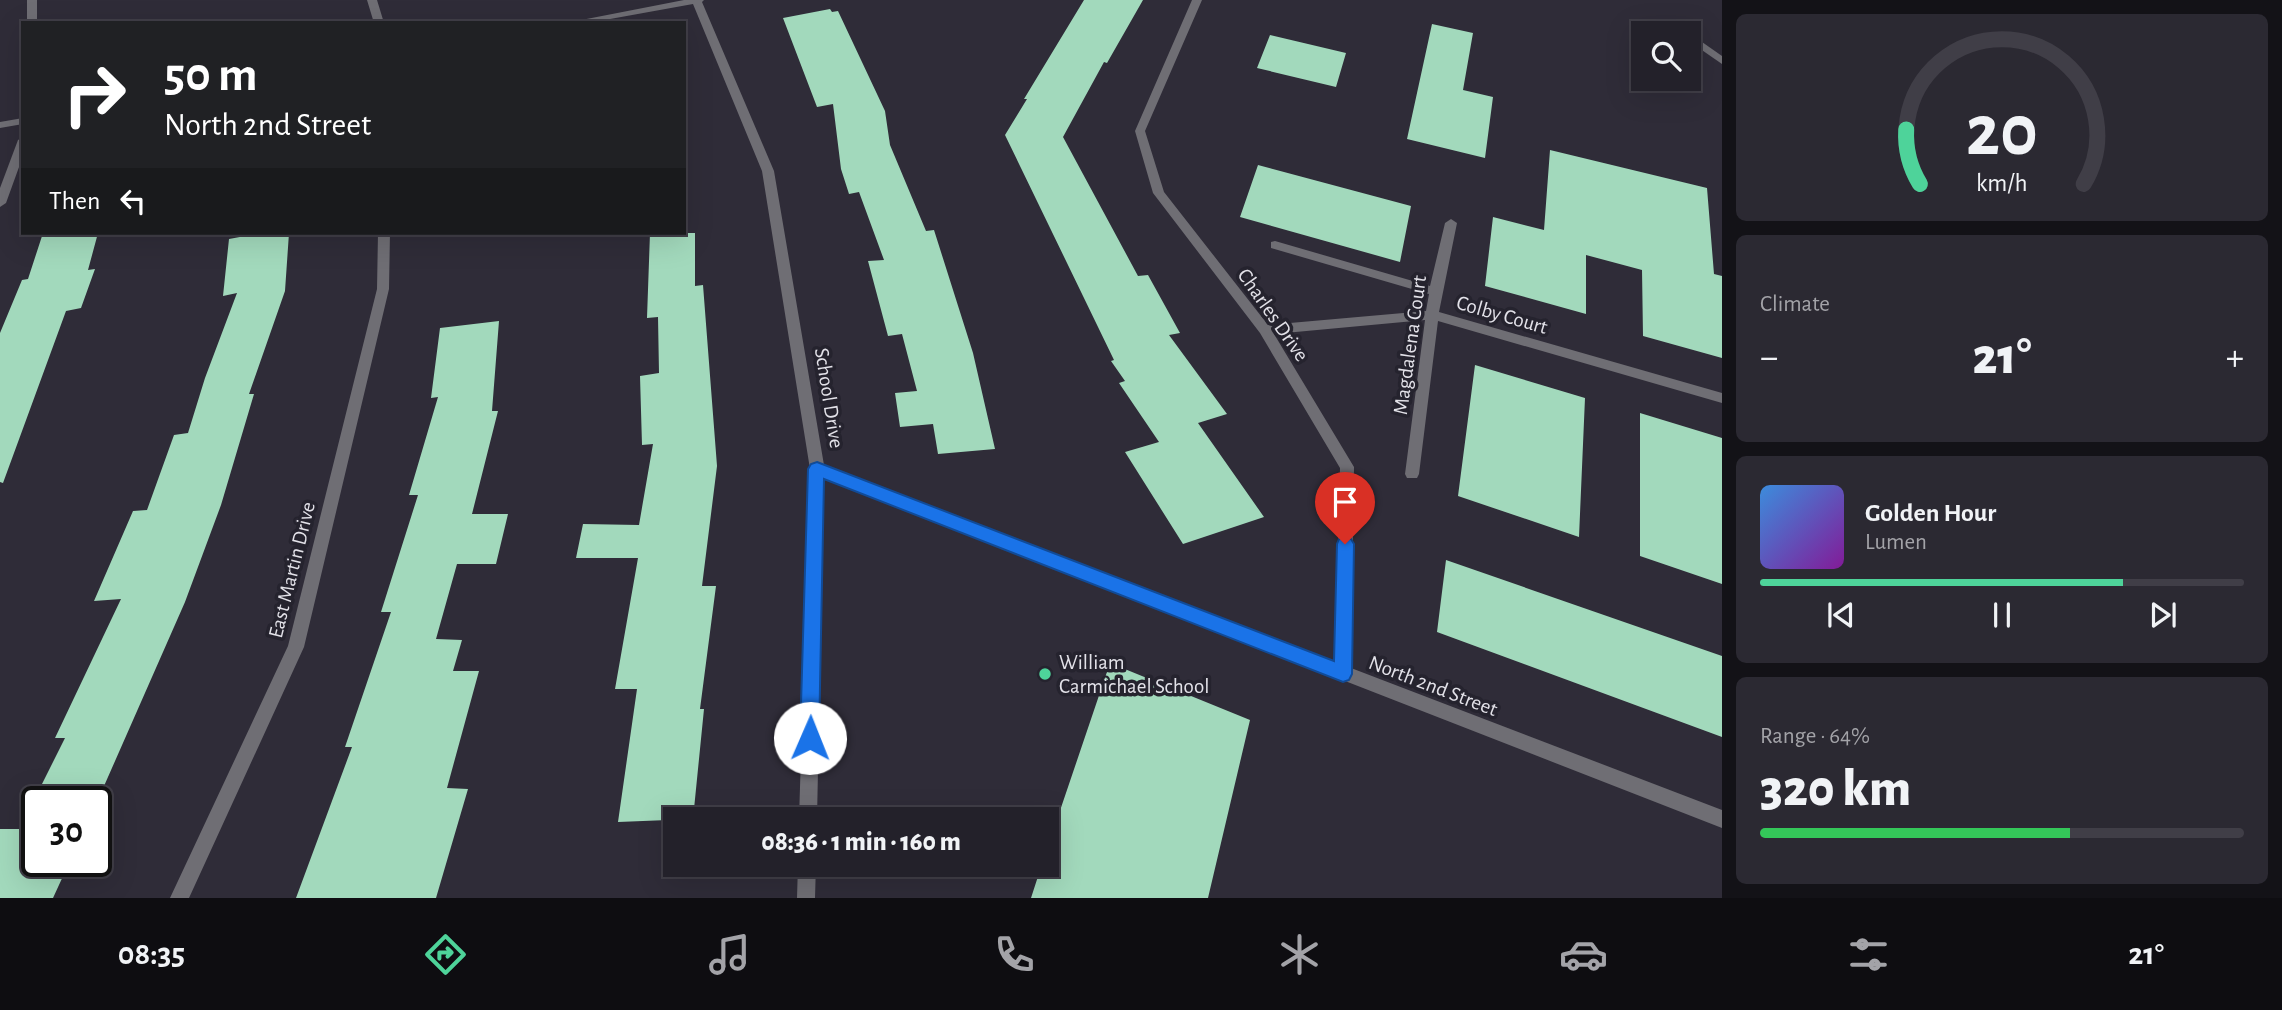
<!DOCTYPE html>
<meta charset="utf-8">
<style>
body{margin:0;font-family:"Alegreya Sans",sans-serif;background:#2b2932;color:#f1f3f6;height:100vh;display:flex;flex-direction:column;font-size:26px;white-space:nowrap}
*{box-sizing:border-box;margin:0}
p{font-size:23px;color:#a3a3a8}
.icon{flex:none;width:38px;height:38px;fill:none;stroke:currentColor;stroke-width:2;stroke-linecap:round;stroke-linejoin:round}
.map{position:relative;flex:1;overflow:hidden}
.panel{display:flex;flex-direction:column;gap:14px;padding:14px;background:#131217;width:560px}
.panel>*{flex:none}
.guide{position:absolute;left:21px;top:21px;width:665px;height:214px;border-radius:0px;box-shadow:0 7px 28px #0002,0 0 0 2px #403e47;background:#202124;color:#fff;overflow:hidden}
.tools{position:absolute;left:1631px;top:21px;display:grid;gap:14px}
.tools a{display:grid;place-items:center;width:70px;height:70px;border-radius:0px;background:#23212a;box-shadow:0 7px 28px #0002,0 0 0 2px #403e47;font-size:35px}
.speed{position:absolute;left:21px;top:786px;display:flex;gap:14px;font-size:35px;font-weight:700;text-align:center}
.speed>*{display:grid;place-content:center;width:91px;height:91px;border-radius:50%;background:#23212a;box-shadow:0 7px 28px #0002,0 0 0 2px #403e47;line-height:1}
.speed .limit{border:4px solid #111;border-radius:10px;background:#fff;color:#111}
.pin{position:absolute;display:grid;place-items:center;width:60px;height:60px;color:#fff;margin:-72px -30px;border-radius:50% 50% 50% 0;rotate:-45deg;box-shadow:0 0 7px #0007}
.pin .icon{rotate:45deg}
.me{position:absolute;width:77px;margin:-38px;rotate:1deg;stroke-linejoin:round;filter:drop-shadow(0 0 5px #0008)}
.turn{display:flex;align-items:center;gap:24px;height:147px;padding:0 28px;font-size:32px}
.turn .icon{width:91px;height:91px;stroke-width:2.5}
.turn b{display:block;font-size:49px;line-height:60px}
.then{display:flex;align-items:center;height:66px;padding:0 28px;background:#0003;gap:14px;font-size:26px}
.big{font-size:52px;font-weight:800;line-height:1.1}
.panel .card{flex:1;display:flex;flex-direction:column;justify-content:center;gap:10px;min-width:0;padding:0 24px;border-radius:10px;background:#2b2932}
.panel .dial{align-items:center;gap:0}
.dial svg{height:182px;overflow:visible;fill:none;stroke:#403e47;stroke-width:7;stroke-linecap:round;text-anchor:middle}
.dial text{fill:#f1f3f6;stroke:none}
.song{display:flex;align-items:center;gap:21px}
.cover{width:84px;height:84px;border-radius:10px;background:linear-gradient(135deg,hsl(210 70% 55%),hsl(290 70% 35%))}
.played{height:7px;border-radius:4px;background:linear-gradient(90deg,#4ed39a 75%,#403e47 75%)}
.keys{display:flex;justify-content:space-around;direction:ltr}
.heat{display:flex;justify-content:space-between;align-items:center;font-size:38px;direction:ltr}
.charge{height:10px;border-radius:5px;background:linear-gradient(90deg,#34c759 64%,#403e47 0)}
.trip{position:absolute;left:663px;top:807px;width:396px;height:70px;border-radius:0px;background:#23212a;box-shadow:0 7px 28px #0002,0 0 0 2px #403e47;font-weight:800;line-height:70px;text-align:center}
.tab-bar{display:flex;height:112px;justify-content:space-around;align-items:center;background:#0e0d11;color:#a3a3a8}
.tab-bar .icon{width:49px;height:49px}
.tab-bar .active{color:#4ed39a}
.tab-bar b{font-size:32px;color:#f1f3f6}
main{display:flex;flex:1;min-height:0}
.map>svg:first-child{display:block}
</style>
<main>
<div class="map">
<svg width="1722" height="898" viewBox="0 0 1722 898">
<rect width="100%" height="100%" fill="#2f2c38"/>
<!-- building -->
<path fill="#a2d9bc" d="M 1084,0 L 1143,0 L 1107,63 L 1104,62 L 1063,137 L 1138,276 L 1148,275 L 1180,333 L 1169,335 L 1227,414 L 1198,423 L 1264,517 L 1183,544 L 1125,452 L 1159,442 L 1119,383 L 1125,381 L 1111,361 L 1114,360 L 1005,135 L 1027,99 L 1024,99 Z
M 830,9 L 832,12 L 838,11 L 885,111 L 890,145 L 926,231 L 934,230 L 973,353 L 995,449 L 938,454 L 933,424 L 900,427 L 895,393 L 917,391 L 902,334 L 888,336 L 868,261 L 884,260 L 859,192 L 849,194 L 841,169 L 833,104 L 817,107 L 783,18 Z
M 1432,24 L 1473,33 L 1463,90 L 1493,97 L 1485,158 L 1407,139 Z
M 1270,35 L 1346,53 L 1336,87 L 1257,68 Z
M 1550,150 L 1707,188 L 1714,274 L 1722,276 L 1722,358 L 1643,336 L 1642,270 L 1586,255 L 1586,314 L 1485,286 L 1493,217 L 1544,230 Z
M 1258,165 L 1411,206 L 1400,262 L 1240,217 Z
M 43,233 L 98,233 L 88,270 L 95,269 L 81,308 L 66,311 L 3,483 L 0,482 L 0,333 L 22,280 L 28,279 Z
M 261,233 L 289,233 L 285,291 L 249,394 L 254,394 L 221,505 L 185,602 L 97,802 L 33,802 L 65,738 L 55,738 L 121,599 L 94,601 L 133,511 L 147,510 L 174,435 L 188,433 L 205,378 L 237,293 L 223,296 L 229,239 Z
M 650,233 L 695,233 L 695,286 L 703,285 L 717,466 L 702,586 L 716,586 L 700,709 L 704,709 L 693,819 L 618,822 L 637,689 L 615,689 L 638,558 L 576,558 L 583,524 L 639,525 L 653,444 L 642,445 L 640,376 L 659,373 L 658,317 L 647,318 Z
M 499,321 L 492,411 L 498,411 L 472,514 L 508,514 L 496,564 L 457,564 L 436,639 L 462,640 L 453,671 L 479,671 L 447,788 L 468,789 L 436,898 L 296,898 L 352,747 L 345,747 L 391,612 L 381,612 L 418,495 L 409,495 L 438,397 L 431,398 L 440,328 Z
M 1475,365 L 1585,398 L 1579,537 L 1458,496 Z
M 1640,413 L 1722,438 L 1722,584 L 1640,556 Z
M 1446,560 L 1722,656 L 1722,737 L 1437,632 Z
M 1110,663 L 1250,720 L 1208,898 L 1031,898 L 1042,864 L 1046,864 L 1046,852 Z
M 0,829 L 37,829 L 37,861 L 70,861 L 53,898 L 0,898 Z"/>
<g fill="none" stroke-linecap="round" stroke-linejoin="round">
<!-- lane -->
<path fill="#6f6e74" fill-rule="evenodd" d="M 1696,42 L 1702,42 L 1722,56 L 1722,64 L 1696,46 Z"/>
<!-- street -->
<path fill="#6f6e74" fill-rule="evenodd" d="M 27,0 L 37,0 L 37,23 L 27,23 Z
M 367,0 L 377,0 L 384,23 L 374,23 Z
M 684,0 L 704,0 L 702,2 L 774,171 L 824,465 L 1335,662 L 1340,468 L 1260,333 L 1153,193 L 1135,131 L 1192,0 L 1202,0 L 1145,131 L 1164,192 L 1268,325 L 1426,311 L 1429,294 L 1271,248 L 1271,242 L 1275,241 L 1430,286 L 1445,223 L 1451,219 L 1457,223 L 1439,312 L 1722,393 L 1722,403 L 1438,321 L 1419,474 L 1417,478 L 1407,478 L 1405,474 L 1425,320 L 1274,334 L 1354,467 L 1351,668 L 1722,810 L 1722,828 L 824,478 L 817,819 L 799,819 L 810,469 L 762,171 L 693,4 L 588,23 L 566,23 Z
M 23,118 L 23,124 L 0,128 L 0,122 Z
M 23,137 L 23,156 L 6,203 L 0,207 L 0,188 L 18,140 Z
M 378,233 L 390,233 L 389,289 L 304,647 L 189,898 L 170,898 L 288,646 L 377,289 Z
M 798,864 L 816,864 L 815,898 L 797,898 Z"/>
</g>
<!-- route -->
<path fill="#1a73e8" stroke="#114b97" stroke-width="2" d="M 817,462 L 1334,661 L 1337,544 L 1339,539 L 1345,537 L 1351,539 L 1354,544 L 1352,674 L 1349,680 L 1343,682 L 824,479 L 819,738 L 817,745 L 810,748 L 803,745 L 800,738 L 808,469 L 811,464 Z"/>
<!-- markers -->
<circle fill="#4ed39a" stroke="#25232e" stroke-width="2.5" cx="1045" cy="674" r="7"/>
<g text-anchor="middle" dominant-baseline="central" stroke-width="7" stroke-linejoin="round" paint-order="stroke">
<!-- street labels -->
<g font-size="21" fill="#e3e2e9" stroke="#25232e">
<text transform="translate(1273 315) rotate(55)">Charles Drive</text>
<text transform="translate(1502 315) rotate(16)">Colby Court</text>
<text transform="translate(1410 345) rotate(-82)">Magdalena Court</text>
<text transform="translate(829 398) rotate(81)">School Drive</text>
<text transform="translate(292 570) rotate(-76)">East Martin Drive</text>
<text transform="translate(1433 686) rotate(21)">North 2nd Street</text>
</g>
<!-- poi labels -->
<g font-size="21" fill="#e3e2e9" stroke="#25232e" text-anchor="start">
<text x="1059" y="662">William<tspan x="1059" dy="24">Carmichael School</tspan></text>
</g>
</g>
</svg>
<div class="tools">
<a><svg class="icon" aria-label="search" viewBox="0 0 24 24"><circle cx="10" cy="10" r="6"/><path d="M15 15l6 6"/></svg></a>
</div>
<div class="speed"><div class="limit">30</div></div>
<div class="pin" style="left:1345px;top:544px;background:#d93025"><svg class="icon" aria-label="arrive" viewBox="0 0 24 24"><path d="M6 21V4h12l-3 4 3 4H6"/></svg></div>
<svg class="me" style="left:810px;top:738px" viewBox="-20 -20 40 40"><circle r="19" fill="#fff"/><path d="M0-13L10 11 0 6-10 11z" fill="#1a73e8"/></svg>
<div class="trip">08:36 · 1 min · 160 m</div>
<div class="guide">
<div class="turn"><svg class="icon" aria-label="right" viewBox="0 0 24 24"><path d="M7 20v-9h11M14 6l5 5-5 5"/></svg><div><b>50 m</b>North 2nd Street</div></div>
<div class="then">Then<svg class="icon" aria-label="left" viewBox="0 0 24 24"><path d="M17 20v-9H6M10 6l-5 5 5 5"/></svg></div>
</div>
</div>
<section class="panel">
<div class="card dial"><svg viewBox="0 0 100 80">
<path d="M14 69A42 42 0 1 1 86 69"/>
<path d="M14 69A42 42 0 0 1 8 45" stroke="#4ed39a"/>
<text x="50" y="56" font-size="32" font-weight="700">20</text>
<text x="50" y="72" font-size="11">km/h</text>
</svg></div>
<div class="card"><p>Climate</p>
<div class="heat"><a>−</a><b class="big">21°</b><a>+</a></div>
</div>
<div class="card">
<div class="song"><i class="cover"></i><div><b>Golden Hour</b><p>Lumen</p></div></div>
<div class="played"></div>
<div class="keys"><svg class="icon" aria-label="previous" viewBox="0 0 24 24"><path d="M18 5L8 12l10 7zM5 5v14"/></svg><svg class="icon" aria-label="pause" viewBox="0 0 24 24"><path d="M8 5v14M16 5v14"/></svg><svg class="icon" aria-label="next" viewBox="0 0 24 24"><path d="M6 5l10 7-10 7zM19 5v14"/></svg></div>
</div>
<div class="card"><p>Range · 64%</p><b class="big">320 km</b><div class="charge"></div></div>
</section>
</main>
<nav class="tab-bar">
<b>08:35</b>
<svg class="icon active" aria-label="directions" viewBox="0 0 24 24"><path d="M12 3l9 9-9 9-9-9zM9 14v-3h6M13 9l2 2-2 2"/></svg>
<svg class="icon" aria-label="music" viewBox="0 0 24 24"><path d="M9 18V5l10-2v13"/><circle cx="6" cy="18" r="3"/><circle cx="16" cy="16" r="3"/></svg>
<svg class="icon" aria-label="phone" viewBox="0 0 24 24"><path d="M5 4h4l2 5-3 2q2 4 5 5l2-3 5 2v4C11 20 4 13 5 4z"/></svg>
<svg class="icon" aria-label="climate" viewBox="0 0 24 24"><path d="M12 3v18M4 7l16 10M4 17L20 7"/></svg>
<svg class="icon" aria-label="car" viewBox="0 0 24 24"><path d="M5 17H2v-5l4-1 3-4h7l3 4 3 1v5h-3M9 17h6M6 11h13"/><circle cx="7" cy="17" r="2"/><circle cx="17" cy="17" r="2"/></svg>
<svg class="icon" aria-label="filters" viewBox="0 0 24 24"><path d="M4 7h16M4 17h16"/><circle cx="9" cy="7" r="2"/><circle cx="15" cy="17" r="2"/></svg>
<b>21°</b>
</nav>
